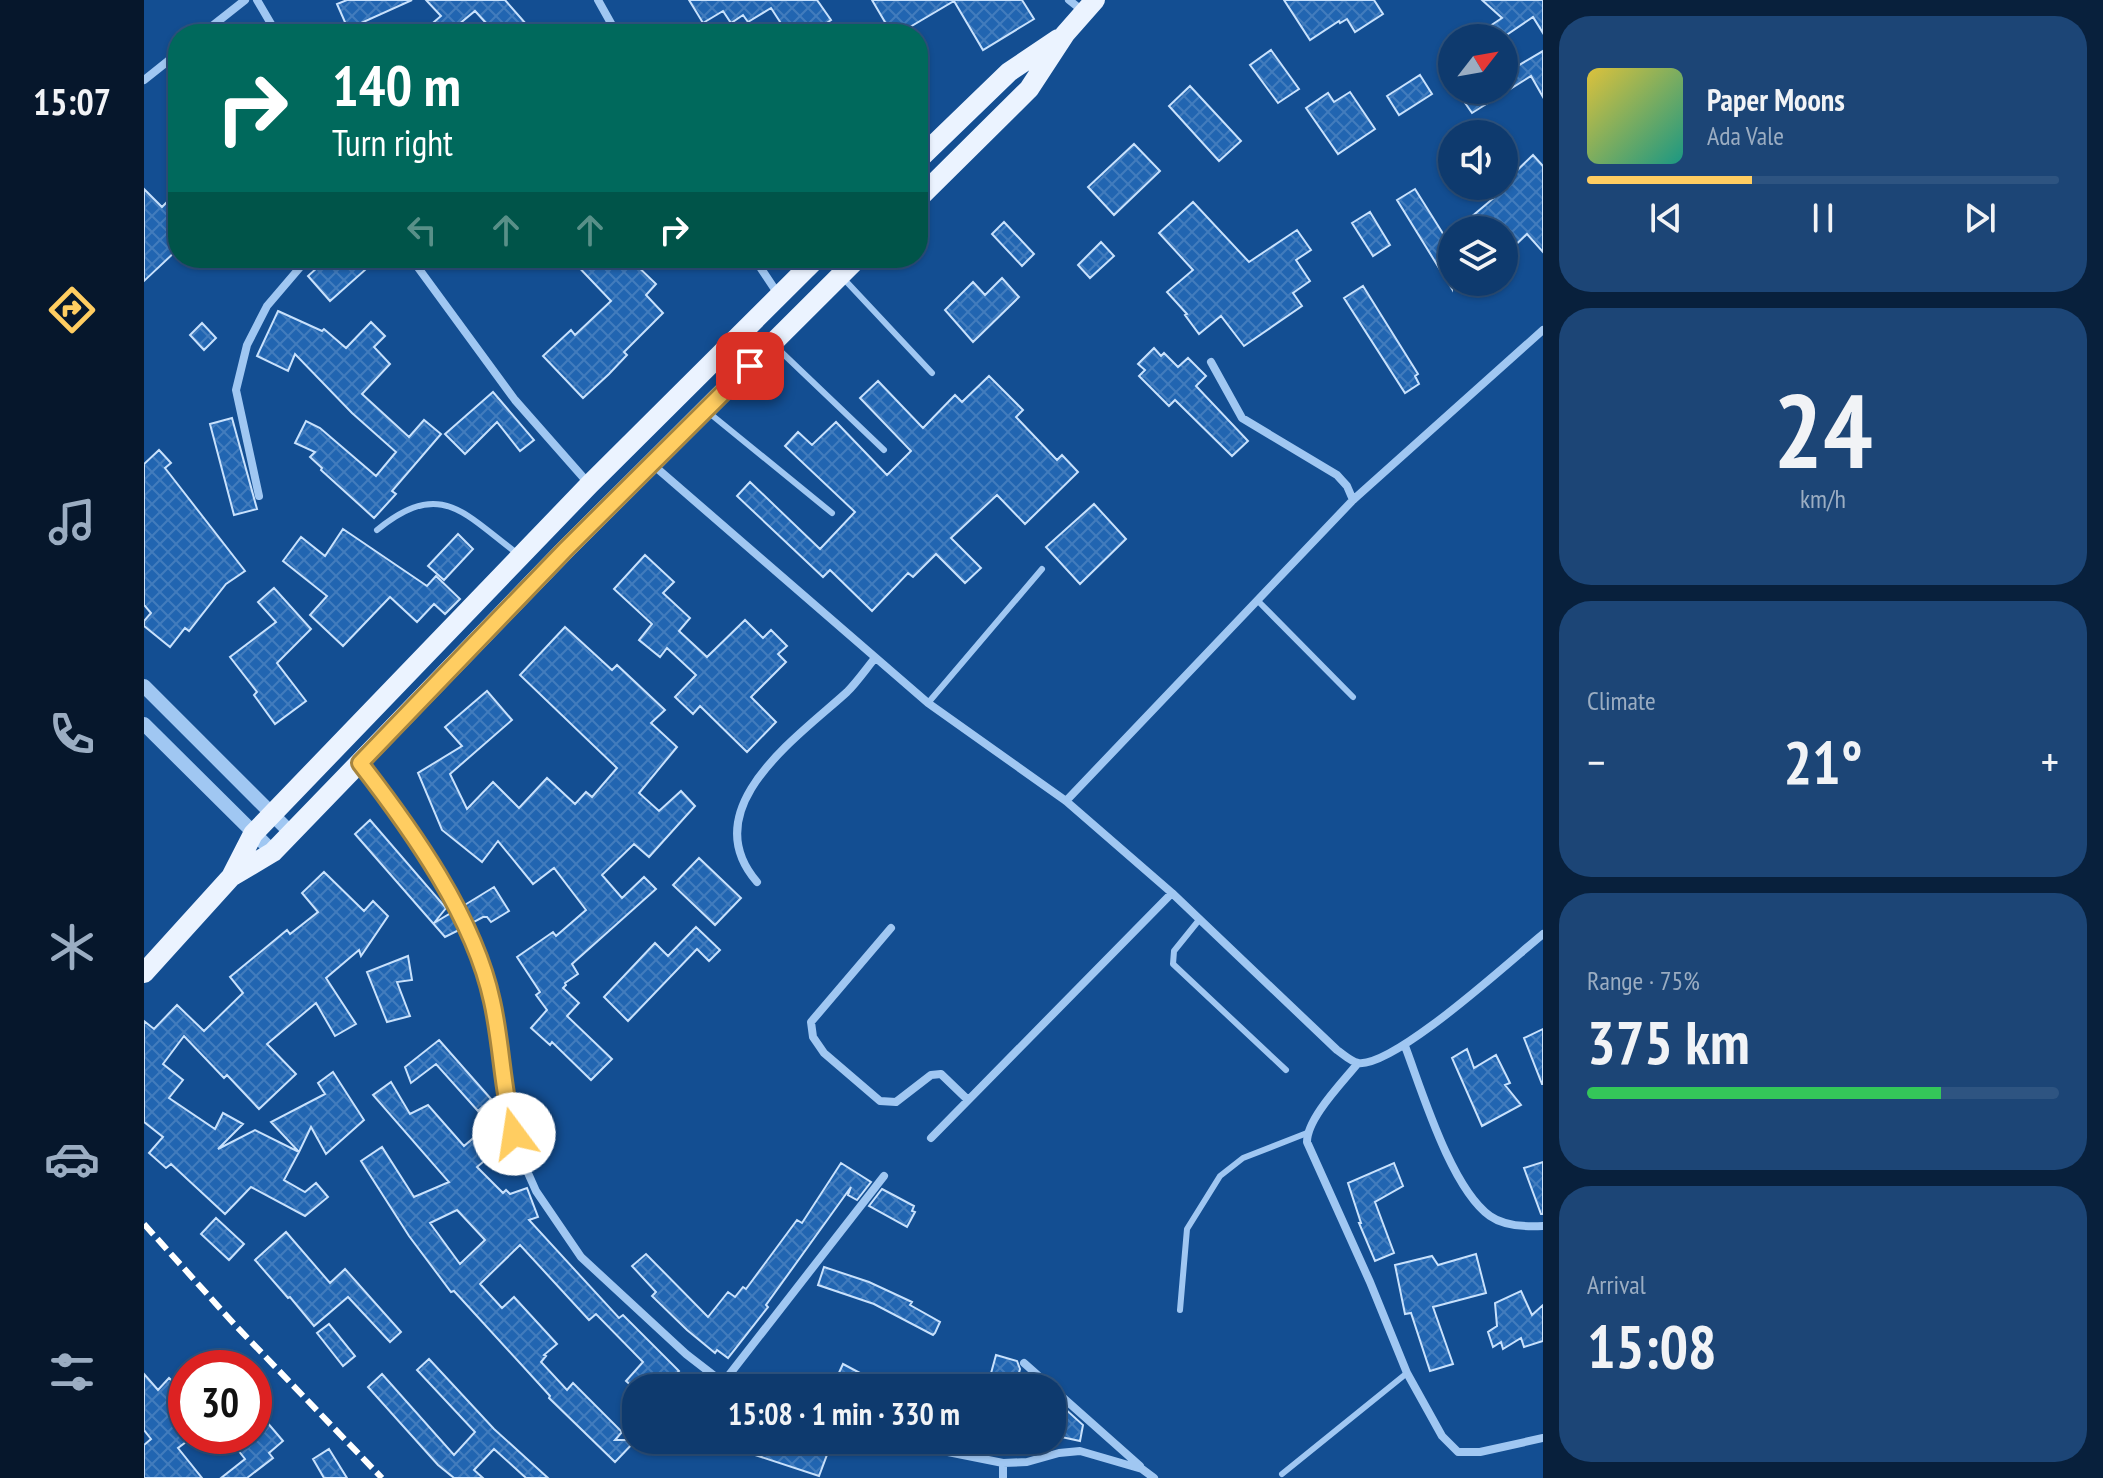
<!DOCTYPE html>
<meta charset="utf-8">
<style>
body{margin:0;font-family:"PT Sans Narrow",sans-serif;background:#1c4576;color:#f1f3f6;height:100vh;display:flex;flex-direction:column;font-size:30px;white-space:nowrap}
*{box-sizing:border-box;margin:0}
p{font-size:26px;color:#9badc2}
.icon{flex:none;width:44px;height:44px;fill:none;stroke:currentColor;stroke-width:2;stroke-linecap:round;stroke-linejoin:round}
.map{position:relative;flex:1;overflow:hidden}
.drawer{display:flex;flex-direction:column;gap:16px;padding:16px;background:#08203c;width:560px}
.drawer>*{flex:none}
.guide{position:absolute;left:24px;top:24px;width:760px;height:244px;border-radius:32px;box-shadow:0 2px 6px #0004,0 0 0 2px #2e5481;background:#00695c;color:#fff;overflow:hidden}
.needle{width:52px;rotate:59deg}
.fabs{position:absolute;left:1294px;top:24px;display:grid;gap:16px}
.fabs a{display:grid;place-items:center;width:80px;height:80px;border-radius:50%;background:#0e3a6e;box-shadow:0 2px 6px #0004,0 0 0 2px #2e5481;font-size:40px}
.speed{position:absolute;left:24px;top:1350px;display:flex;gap:16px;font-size:40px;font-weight:700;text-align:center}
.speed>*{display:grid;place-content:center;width:104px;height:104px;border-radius:50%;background:#0e3a6e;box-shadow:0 2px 6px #0004,0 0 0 2px #2e5481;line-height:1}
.speed .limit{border:12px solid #d22;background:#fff;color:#111}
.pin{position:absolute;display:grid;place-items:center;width:68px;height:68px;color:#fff;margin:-34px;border-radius:16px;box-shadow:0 4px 12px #0006}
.me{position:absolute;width:88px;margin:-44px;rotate:346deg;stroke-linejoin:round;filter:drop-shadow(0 0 6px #0008)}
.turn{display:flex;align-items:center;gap:28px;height:168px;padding:0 32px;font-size:36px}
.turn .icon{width:104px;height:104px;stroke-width:2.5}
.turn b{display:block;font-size:56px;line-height:68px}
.lanes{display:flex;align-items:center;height:76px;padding:0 32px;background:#0003;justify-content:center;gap:40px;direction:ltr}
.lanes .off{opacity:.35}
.big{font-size:60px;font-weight:700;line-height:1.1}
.drawer .card{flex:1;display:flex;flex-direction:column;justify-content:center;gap:12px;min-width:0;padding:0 28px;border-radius:32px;background:#1c4576}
.drawer .dial{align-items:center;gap:0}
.dial b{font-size:104px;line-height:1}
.song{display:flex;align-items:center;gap:24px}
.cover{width:96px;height:96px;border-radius:12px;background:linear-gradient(135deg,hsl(50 70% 55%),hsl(170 70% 35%))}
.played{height:8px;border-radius:4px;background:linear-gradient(90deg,#ffcd61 35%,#2e5481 35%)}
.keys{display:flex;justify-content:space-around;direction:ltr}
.heat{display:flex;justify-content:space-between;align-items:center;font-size:44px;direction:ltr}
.charge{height:12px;border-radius:6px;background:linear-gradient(90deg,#34c759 75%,#2e5481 0)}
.trip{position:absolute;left:478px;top:1374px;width:444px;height:80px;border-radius:32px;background:#0e3a6e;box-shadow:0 2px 6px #0004,0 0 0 2px #2e5481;font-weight:700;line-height:80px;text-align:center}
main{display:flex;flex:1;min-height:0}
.tab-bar{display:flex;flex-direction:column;width:144px;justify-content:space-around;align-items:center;background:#06172c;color:#9badc2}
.tab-bar .icon{width:56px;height:56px}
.tab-bar .active{color:#ffcd61}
.tab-bar b{font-size:36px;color:#f1f3f6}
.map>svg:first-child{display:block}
</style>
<main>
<nav class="tab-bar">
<b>15:07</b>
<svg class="icon active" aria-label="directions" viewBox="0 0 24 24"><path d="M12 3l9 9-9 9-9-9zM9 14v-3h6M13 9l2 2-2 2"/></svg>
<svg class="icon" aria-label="music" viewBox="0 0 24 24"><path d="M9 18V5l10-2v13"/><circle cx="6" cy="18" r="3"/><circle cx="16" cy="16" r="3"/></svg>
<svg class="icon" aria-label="phone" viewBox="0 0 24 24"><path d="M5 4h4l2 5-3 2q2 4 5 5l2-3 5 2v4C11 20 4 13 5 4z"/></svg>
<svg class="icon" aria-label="climate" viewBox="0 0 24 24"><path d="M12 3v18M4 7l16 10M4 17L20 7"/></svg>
<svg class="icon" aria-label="car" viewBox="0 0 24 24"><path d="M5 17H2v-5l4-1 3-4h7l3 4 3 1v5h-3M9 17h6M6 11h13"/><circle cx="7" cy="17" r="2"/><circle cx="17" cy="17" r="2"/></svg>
<svg class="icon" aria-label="filters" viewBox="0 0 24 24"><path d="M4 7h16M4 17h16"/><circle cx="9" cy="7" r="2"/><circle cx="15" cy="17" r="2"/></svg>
</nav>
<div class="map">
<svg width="1399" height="1478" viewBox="0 0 1399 1478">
<defs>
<pattern id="building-cross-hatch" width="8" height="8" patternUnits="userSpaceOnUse" patternTransform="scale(2)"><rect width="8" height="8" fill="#2165b1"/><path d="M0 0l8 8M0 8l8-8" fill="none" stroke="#427cbd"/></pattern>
</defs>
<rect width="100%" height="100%" fill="#134e92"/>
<!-- building -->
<path fill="url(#building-cross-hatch)" stroke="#c8e1fc" stroke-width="2" fill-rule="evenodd" d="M 203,0 L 268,0 L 204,29 L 193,4 Z
M 282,0 L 361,0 L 382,24 L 371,34 L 352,34 L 331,11 L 303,34 L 276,34 L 297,16 Z
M 545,0 L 673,0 L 687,20 L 667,34 L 644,34 L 627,8 L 604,22 L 599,15 L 587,23 L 579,11 L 559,23 Z
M 728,0 L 878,0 L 890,19 L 839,50 L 810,1 L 754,34 L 748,34 Z
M 1140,0 L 1230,0 L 1239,14 L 1211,32 L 1203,19 L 1196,23 L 1195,21 L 1166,40 Z
M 1338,0 L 1399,0 L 1399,33 L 1389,17 L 1358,38 L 1328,38 L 1358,18 Z
M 1127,50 L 1155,89 L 1134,103 L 1106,65 Z
M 1399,51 L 1399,97 L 1387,76 L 1328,113 L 1317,97 L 1327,90 L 1360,90 L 1360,74 Z
M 1276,75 L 1288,94 L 1255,115 L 1243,96 Z
M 1046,86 L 1097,141 L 1075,161 L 1025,106 Z
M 1206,92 L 1231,129 L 1194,154 L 1162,108 L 1184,93 L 1190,102 Z
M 990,144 L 1016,171 L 970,215 L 944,187 Z
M 1389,155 L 1399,166 L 1399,252 L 1383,234 L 1360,256 L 1360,230 L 1335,230 L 1326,218 L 1358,191 L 1355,188 L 1360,186 L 1360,183 Z
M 0,189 L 18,207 L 34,191 L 34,249 L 0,281 Z
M 1271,189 L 1308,248 L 1308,289 L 1253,200 Z
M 1049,202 L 1105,262 L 1153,230 L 1167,250 L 1152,260 L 1166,281 L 1149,293 L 1158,306 L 1100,346 L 1077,316 L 1055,334 L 1041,315 L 1043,314 L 1023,292 L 1049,270 L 1015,233 Z
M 1226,212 L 1246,245 L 1229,256 L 1208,223 Z
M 860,222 L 890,254 L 878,266 L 848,234 Z
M 957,242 L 970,256 L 946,278 L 934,265 Z
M 184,258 L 211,258 L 221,270 L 186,301 L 164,276 Z
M 426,258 L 485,258 L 512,284 L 502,295 L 519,313 L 480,352 L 483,355 L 465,374 L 439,398 L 399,356 L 427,330 L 431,335 L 467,301 Z
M 858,278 L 875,297 L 829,342 L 801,310 L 829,282 L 841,295 Z
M 1219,286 L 1274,374 L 1271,376 L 1275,384 L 1261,393 L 1200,298 Z
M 134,311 L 178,331 L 180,329 L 202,348 L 227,322 L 241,336 L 230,347 L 246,364 L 218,394 L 265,437 L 280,420 L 297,434 L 248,491 L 252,494 L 230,518 L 177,470 L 178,468 L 166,457 L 171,452 L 151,443 L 162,421 L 176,428 L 232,476 L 252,452 L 208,413 L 151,354 L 144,371 L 113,356 Z
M 58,323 L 72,338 L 60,350 L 46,335 Z
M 1010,348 L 1017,356 L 1020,353 L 1034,367 L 1044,358 L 1062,376 L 1052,386 L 1104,441 L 1088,456 L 1031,400 L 1025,406 L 995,376 L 1001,370 L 994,364 Z
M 845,376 L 879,410 L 872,417 L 913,460 L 918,455 L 934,472 L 881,524 L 853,495 L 807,538 L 837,568 L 821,583 L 792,554 L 769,577 L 764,573 L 728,611 L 686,570 L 679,577 L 593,496 L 606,482 L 676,549 L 711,512 L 641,446 L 654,432 L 668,445 L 692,422 L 743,475 L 767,451 L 716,398 L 734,381 L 779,428 L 811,395 L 818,402 Z
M 349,392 L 390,440 L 376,451 L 353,422 L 321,454 L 301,434 Z
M 88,418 L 113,509 L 90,515 L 66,424 Z
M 15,450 L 27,463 L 21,468 L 101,571 L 82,584 L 45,631 L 41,628 L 26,647 L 0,626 L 0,621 L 7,613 L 0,605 L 0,464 Z
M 950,504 L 982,539 L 936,584 L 902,547 Z
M 199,529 L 283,586 L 292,576 L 316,599 L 301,614 L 290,604 L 273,622 L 246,597 L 199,646 L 166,615 L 183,596 L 139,561 L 157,537 L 181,556 Z
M 314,534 L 329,549 L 300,580 L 284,566 Z
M 501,555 L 530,582 L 519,593 L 546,618 L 535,631 L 563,657 L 601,620 L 619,638 L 627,630 L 643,646 L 634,654 L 642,662 L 607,697 L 632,722 L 603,752 L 556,706 L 549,714 L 531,697 L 552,675 L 523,648 L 516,657 L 495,640 L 508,624 L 470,589 Z
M 130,588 L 167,629 L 133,663 L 162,701 L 131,724 L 110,695 L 113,692 L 86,657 L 132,622 L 114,602 Z
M 421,627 L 468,670 L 473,665 L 521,710 L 507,723 L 533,747 L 495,793 L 515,811 L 537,791 L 551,806 L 505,857 L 490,844 L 458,875 L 478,898 L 500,877 L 512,889 L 428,964 L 434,974 L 421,983 L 422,985 L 419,988 L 435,1003 L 423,1016 L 468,1059 L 447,1080 L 408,1042 L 406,1045 L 387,1028 L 403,1010 L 392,995 L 396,992 L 373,957 L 409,932 L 412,936 L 442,910 L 410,868 L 389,884 L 354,841 L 338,862 L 298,830 L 274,773 L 318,746 L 301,727 L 343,691 L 368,720 L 306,774 L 323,809 L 349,782 L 375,808 L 403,778 L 431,804 L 442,792 L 448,797 L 473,768 L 376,675 Z
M 226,820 L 302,908 L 290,923 L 307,913 L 315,930 L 301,937 L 211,834 Z
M 555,858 L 597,898 L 571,925 L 529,885 Z
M 180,872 L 220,911 L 229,901 L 244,916 L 217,956 L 215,950 L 182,978 L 212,1024 L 191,1036 L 172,1003 L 123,1044 L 152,1074 L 115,1109 L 83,1075 L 80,1078 L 40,1036 L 19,1064 L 39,1080 L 25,1098 L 71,1129 L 79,1113 L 99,1124 L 74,1149 L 111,1130 L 155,1152 L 140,1180 L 161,1192 L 172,1183 L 184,1197 L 161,1216 L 107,1187 L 81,1214 L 27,1164 L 22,1168 L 5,1153 L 19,1137 L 0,1122 L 0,1021 L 10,1029 L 33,1005 L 60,1031 L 99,993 L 86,977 L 143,930 L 146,934 L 174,912 L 158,893 Z
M 350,887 L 365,911 L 347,922 L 343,917 L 339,917 L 328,923 L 319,906 Z
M 552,927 L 576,950 L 565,961 L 553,949 L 484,1021 L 460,997 L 511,943 L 524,956 Z
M 264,956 L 268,980 L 253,982 L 266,1016 L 243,1022 L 223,972 Z
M 1399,1029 L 1399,1084 L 1398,1084 L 1380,1038 Z
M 295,1040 L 347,1099 L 334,1111 L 292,1064 L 267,1083 L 261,1067 Z
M 1323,1049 L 1330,1068 L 1352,1055 L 1366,1083 L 1361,1085 L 1377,1105 L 1338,1126 L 1308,1058 Z
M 189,1072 L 220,1120 L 182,1154 L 167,1127 L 155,1152 L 127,1122 L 181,1094 L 174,1083 Z
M 247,1082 L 266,1114 L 284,1105 L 320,1146 L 348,1122 L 364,1141 L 333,1167 L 359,1193 L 362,1190 L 366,1194 L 383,1188 L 394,1217 L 385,1220 L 475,1318 L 479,1315 L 535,1371 L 522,1385 L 512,1375 L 500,1388 L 492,1388 L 492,1390 L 482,1381 L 499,1362 L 452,1314 L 445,1320 L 376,1245 L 336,1284 L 358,1308 L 370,1297 L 413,1344 L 400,1355 L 402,1356 L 397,1362 L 423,1390 L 429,1383 L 478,1432 L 471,1440 L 492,1440 L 471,1462 L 405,1398 L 406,1396 L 310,1291 L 307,1292 L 265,1236 L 217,1161 L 238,1147 L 270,1197 L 305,1182 L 229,1095 ZM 313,1210 L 341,1240 L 316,1264 L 286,1223 Z
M 1399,1162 L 1399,1214 L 1397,1214 L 1380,1168 Z
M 697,1163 L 727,1182 L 713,1200 L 704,1195 L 707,1187 L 622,1305 L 624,1307 L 584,1358 L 573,1350 L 571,1353 L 543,1330 L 508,1296 L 512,1292 L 488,1266 L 502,1254 L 564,1317 L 584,1292 L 591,1297 L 599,1287 L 602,1289 L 653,1220 L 658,1223 Z
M 1250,1163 L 1259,1186 L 1231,1202 L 1250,1253 L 1231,1261 L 1215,1223 L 1217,1223 L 1204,1183 Z
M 738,1189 L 770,1206 L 768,1211 L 771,1212 L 763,1227 L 725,1206 Z
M 72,1218 L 100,1244 L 85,1260 L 57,1234 Z
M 142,1232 L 186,1283 L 201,1269 L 257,1332 L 246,1342 L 204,1297 L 170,1326 L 146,1297 L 144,1298 L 111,1260 Z
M 1332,1254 L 1342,1293 L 1289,1307 L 1309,1364 L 1286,1371 L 1267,1313 L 1261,1314 L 1251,1265 L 1288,1256 L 1294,1265 Z
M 680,1267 L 725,1282 L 768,1302 L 766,1305 L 796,1322 L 791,1333 L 789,1335 L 730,1304 L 674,1285 Z
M 1377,1291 L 1388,1315 L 1399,1305 L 1399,1341 L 1380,1347 L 1377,1338 L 1359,1349 L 1357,1342 L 1349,1347 L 1344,1332 L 1353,1326 L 1351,1303 Z
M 185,1324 L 211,1356 L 199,1366 L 173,1333 Z
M 852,1355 L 873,1361 L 876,1369 L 871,1388 L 843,1388 Z
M 285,1359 L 350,1429 L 404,1478 L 382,1478 L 350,1449 L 330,1470 L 339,1478 L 310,1478 L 294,1465 L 224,1387 L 238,1374 L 310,1455 L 331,1432 L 273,1370 Z
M 699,1364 L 716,1373 L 715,1375 L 741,1388 L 688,1388 Z
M 0,1374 L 14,1390 L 25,1378 L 42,1394 L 42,1442 L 34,1448 L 58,1478 L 0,1478 L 0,1445 L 7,1439 L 0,1430 Z
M 908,1397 L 939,1425 L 936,1441 L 908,1435 Z
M 110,1407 L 139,1441 L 125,1453 L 129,1458 L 103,1478 L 77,1478 L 101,1459 L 83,1436 L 110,1436 Z
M 576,1440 L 649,1440 L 684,1452 L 675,1476 L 575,1443 Z
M 185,1449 L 203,1478 L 180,1478 L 169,1459 Z"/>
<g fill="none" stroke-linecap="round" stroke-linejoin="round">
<!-- service -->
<path stroke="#a0c7f2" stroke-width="6" d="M 699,278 L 788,373
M 631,346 L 740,450
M 564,412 L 688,513
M 233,530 C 297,478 319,513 374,554
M 1115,602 L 1209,697
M 784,703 L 898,569
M 1055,920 L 1030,951 L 1029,964 L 1142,1070
M 1036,1310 L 1043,1229 L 1076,1176 L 1099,1158 L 1163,1133
M 1138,1474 L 1263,1373"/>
<!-- minor -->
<path stroke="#a0c7f2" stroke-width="8" d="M 113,0 L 133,34
M 454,0 L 473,34
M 925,0 L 940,12
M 58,34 L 101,0
M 0,80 L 34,53
M 267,258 L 371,400 L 445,484
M 610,258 L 634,294
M 1067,362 L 1098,418 L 1193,475 L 1203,486 L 1209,500
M 508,464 L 784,703 L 922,801 L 1028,893 L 1193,1050 C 1199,1054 1206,1061 1214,1063 C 1250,1068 1367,960 1399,934
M 115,496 L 92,390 L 103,345 L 123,306 L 164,258
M 217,764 L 248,804 L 313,909 L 331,945 L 348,1001 L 362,1105 L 380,1164 L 392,1191 L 437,1257 L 542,1354 L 586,1388
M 922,801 L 1209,500 L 1399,330
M 613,882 C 549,808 655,736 703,692 C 713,682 722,669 731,658
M 747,928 L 667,1022 L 669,1037 L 680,1053 L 736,1101 L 752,1102 L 787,1075 L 797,1074 L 824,1100
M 1261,1046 C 1278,1091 1307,1188 1346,1216 C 1360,1226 1381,1227 1399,1226
M 1214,1063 C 1199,1082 1163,1118 1163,1142 L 1226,1282 L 1263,1373 L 1298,1436 L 1314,1452 L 1336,1452 L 1399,1438
M 787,1138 L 1028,893
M 880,1363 L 996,1466
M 578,1384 L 740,1176
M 744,1440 L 859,1463 L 883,1462 L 915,1453 L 936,1451 L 998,1469 L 1010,1478
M 859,1478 L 859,1463"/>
<!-- tertiary -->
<path stroke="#a0c7f2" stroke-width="14" d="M 0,686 L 148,834
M 0,724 L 129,852"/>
<!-- primary -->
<path stroke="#ebf3ff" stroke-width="20" d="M 774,160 L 865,72 L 914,39
M 774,199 L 885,89 L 921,34 L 951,0
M 87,877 L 129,852 L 422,549 L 714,258
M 0,973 L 87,877 L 109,834 L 446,484 L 673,258"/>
<!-- rail -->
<path stroke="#fff" stroke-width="6" stroke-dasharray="14 6" stroke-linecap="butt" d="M 0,1224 L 91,1325 L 238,1478"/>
</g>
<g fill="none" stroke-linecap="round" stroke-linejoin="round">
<defs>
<path id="route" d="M 370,1134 C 358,1090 358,1045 348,1001 C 330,917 268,830 216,763 L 422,549 L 606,366"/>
</defs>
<!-- route casing -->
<use href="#route" stroke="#a6853f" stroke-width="20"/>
<!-- route -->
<use href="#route" stroke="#ffcd61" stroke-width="14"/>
</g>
</svg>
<div class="fabs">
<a><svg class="needle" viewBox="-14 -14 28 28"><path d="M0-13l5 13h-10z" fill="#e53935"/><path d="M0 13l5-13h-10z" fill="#9badc2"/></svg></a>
<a><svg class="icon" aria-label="sound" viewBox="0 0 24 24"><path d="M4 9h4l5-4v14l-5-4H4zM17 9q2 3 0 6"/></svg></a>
<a><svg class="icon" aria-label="layers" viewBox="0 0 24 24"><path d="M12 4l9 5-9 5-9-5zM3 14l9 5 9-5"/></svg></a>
</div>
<div class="speed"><div class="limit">30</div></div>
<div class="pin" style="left:606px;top:366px;background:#d93025"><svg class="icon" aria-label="arrive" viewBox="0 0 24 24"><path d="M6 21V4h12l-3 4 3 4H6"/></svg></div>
<svg class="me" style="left:370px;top:1134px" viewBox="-20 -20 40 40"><circle r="19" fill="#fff"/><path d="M0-13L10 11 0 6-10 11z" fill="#ffcd61"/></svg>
<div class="trip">15:08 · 1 min · 330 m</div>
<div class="guide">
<div class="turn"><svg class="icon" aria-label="right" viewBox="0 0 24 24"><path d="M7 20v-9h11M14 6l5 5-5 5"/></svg><div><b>140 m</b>Turn right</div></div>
<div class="lanes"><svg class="icon off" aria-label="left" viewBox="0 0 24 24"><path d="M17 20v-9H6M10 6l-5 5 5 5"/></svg><svg class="icon off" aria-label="ahead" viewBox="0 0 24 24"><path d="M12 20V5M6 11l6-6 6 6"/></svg><svg class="icon off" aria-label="ahead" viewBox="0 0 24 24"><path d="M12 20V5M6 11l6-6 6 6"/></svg><svg class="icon" aria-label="right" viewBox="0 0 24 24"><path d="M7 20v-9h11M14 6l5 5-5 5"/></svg></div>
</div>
</div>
<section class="drawer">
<div class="card">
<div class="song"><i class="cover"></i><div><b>Paper Moons</b><p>Ada Vale</p></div></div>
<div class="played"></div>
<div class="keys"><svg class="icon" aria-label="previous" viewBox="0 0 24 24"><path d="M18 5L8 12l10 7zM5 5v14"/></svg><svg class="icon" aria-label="pause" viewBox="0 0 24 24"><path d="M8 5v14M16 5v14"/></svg><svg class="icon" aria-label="next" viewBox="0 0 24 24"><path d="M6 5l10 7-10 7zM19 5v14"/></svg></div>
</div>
<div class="card dial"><b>24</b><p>km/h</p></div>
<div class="card"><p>Climate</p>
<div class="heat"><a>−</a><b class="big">21°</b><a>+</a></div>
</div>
<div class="card"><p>Range · 75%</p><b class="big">375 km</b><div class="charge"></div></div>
<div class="card"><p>Arrival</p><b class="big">15:08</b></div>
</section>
</main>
